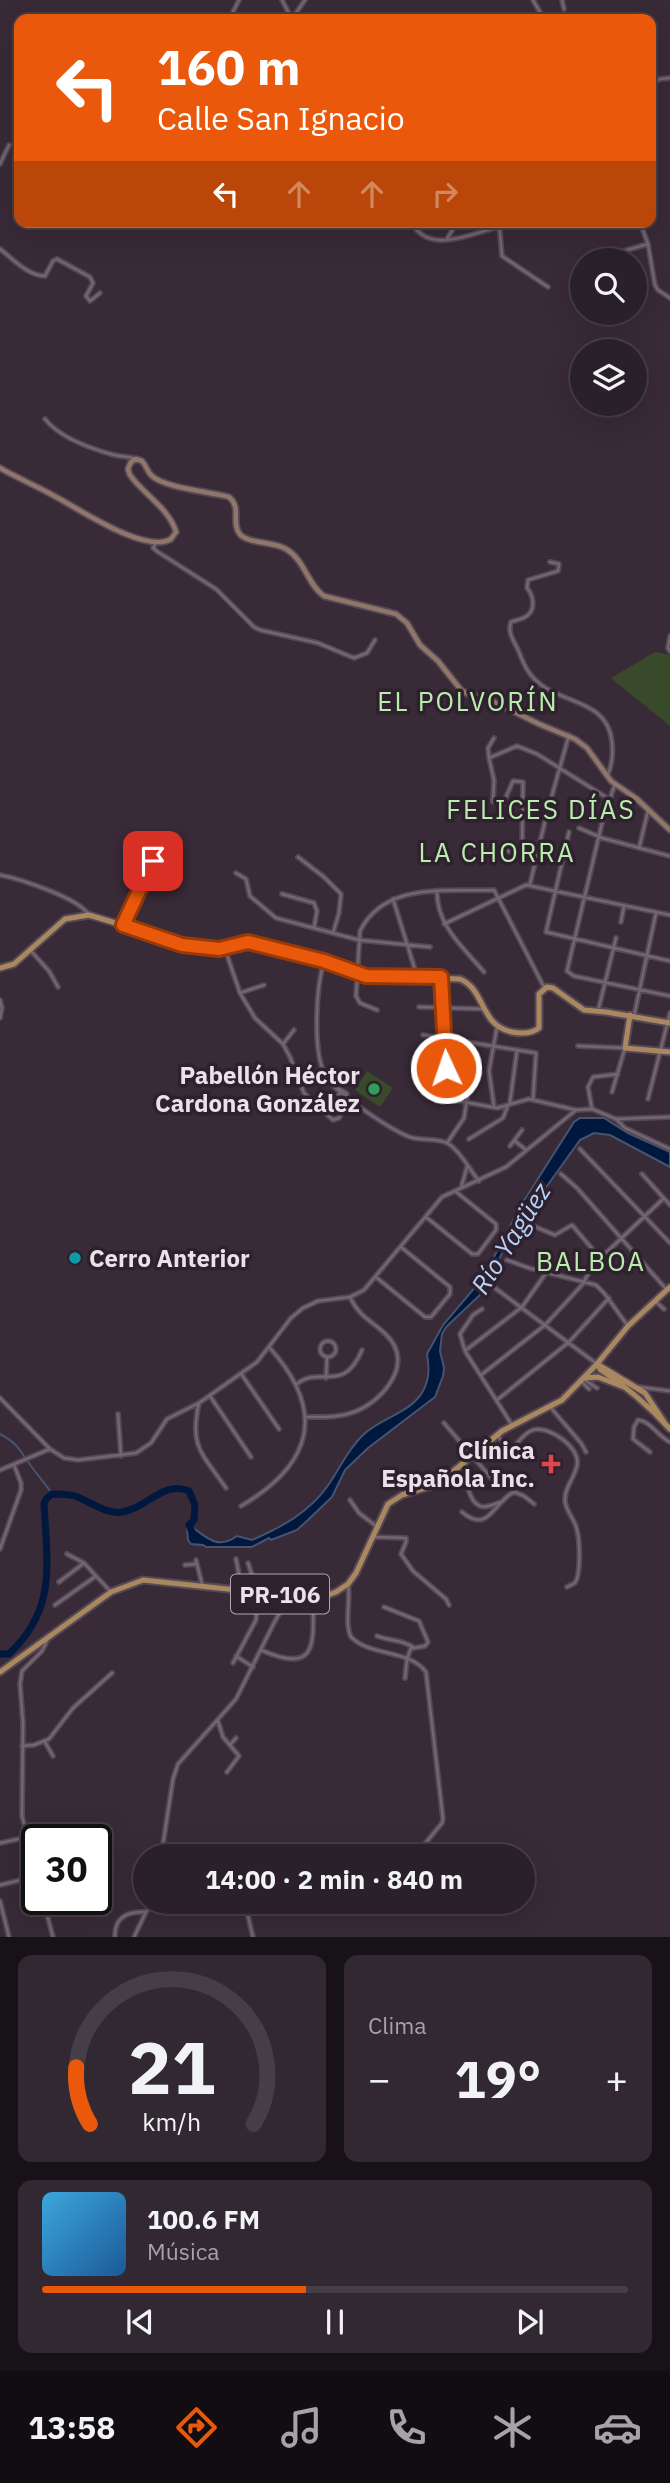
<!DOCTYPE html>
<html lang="es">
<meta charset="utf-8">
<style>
body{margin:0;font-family:"IBM Plex Sans",sans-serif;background:#322831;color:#f1f3f6;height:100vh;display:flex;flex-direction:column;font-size:26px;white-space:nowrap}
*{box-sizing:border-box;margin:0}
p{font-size:23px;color:#a5a3a8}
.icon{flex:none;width:38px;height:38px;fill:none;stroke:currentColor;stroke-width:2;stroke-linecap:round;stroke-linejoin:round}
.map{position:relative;height:1937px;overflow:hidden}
.drawer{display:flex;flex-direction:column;gap:18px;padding:18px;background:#171217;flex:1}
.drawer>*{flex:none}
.banner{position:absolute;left:14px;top:14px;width:642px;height:214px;border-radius:14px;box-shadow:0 7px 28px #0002,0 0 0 2px #463e46;background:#ea580c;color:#fff;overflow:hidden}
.controls{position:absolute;left:570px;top:248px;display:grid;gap:14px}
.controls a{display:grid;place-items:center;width:77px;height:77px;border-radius:50%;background:#2a2029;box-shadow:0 7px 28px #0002,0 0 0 2px #463e46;font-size:35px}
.speed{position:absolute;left:21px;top:1824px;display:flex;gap:14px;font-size:35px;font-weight:700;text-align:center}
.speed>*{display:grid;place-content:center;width:91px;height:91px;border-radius:50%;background:#2a2029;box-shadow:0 7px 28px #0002,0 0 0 2px #463e46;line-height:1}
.speed .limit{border:4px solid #111;border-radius:10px;background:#fff;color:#111}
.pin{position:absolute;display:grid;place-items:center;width:60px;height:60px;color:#fff;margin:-30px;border-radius:14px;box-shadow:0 4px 10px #0006}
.me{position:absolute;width:77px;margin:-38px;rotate:357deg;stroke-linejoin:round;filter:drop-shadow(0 0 5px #0008)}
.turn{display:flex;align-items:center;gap:24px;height:147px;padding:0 28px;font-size:32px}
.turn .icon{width:91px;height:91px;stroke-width:2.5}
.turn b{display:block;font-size:49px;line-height:60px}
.lanes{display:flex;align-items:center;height:66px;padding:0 28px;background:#0003;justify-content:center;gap:35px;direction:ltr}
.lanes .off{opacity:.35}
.big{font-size:52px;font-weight:800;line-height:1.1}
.drawer .widget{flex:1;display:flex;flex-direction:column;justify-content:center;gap:10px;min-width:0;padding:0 24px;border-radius:14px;background:#322831}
.drawer .dial{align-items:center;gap:0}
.dial svg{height:182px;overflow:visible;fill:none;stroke:#463e46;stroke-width:7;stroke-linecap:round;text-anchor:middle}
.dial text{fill:#f1f3f6;stroke:none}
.song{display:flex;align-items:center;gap:21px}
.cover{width:84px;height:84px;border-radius:10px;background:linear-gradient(135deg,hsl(200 70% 55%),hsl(210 70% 35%))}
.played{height:7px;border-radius:4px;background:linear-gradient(90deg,#ea580c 45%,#463e46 45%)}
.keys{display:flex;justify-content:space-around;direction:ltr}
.heat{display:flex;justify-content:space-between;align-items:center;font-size:38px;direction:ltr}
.drawer .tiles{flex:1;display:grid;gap:18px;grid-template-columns:1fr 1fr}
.widget:last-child{grid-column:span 2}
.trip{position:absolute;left:133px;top:1844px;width:402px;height:70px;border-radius:35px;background:#2a2029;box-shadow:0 7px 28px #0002,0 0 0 2px #463e46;font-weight:800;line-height:70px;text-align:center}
.tab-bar{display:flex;height:112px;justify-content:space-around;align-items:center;background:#110d10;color:#a5a3a8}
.tab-bar .icon{width:49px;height:49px}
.tab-bar .on{color:#ea580c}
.tab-bar b{font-size:32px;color:#f1f3f6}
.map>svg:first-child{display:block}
</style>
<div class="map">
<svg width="670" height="1937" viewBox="0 0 670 1937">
<rect width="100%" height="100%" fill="#382a37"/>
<!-- green -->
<path fill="#394a2b" d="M 655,652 L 670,655 L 670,726 L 611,678 Z
M 367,1071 L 393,1088 L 380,1107 L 355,1090 Z"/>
<!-- water -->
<path fill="#00183d" stroke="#465471" stroke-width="2" d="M 580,1118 L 604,1118 L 628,1133 L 670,1152 L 670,1167 L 610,1135 L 594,1133 L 580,1140 L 509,1239 L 483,1292 L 446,1327 L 442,1334 L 440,1351 L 444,1368 L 443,1376 L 435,1397 L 368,1448 L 345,1470 L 332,1497 L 309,1519 L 297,1530 L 271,1540 L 269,1538 L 252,1547 L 206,1547 L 203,1545 L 191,1544 L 188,1540 L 187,1527 L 189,1525 C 206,1536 216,1551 237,1536 L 252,1540 C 282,1527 310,1512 329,1484 C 340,1468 348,1449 363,1435 C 380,1418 411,1413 423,1391 C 430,1378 429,1367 427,1354 L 443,1325 L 483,1278 L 520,1207 L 574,1122 Z"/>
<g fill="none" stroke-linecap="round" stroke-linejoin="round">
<!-- stream -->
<path stroke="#465471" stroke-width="2" d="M 0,1434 C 20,1445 19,1450 31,1466 C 38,1476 46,1484 52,1494"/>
<!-- river -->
<path stroke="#00183d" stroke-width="7" d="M 0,1654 L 9,1654 C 57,1609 47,1564 44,1504 L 46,1499 L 52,1494 C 60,1494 68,1494 75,1496 C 89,1501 107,1515 122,1512 C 146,1509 163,1480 189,1491 L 195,1505 L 194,1520 L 189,1525 L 192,1532"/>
<defs>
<path id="street" d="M 282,0 L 292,19
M 533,0 L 544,19
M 562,0 L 564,9
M 235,19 L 233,12 L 239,0
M 295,19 L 296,13 L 305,0
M 651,84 L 660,79 L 670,78
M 0,164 L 9,145
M 411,222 C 430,257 473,232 503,226 C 513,224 525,226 536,222
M 499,222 L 502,256 L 548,287
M 640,222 L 648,244 L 655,285 L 658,290 L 670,298
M 447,239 L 457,222
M 0,249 C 13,259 28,276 45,276 L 53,261 L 57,259 L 90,277 L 93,283 L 86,296 L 90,301 L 100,293
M 591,254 L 620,252 L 648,244
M 45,419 C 60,438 92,449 114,455 C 122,457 129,456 136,459
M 156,543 L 153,548 L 158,552 L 216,589 L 254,627 L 260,630 L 318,643 L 354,658 L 367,653 L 375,640
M 550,562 L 559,564 L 558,571 L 528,580 L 527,588 C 533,595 536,608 528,615 C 524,619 516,620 511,622 C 507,634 515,642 519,652 C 525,668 530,677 544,687 C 570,704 608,703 612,742 C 613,753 613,763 608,774
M 670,636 L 668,648 L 670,651
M 489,758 L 488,748 L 494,738
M 615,784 L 602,823 L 567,971 L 574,976 L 670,996
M 493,802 L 494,780 L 489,758 L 517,746 L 537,754 L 609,799
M 503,804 L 513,781 L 523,782 L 522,853
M 579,828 L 602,838 L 670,856
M 569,832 L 546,932 L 670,961
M 494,848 L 537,857
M 639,848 L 648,811
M 298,857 L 324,877 L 341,894 L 339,913 L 333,933
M 236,873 L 246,879 L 250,896 L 276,918 L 359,940 L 430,947
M 0,875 C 20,879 79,898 89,915
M 530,884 L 547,813 L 569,735
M 437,892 C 437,926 463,947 484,972
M 282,894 L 314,903 L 317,911 L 314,928
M 393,899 L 417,976
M 621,922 L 624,906
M 444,924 L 526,885 L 670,915
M 123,925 L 158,852
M 225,949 L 240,993 L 255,1018 L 283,1044 L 290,1057 L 304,1093 L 333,1120 L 339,1118 L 349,1098
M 31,951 L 49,971 L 58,987
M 324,961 C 316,989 312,1052 326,1077 C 335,1093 389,1128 407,1136 C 420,1142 437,1137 449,1144 C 461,1152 469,1169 479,1181
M 441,981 L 448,1099 L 497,1108 L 529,1099 L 576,1110
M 240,993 L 264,985
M 0,1000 L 2,1008 L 0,1018
M 419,1007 L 484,1009
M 599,1007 L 616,938
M 377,1010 L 360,1003 L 356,996 L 360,931 C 385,881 448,892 494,890 L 544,987
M 634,1016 L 656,913
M 423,1035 L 536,1053 L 533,1099
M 283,1044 L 294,1030
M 578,1046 L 625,1048 L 612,1092
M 418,1063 L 445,1066
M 447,1068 L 469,1071 L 471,1073 L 464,1118 L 447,1143
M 336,1087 L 346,1093 L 349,1098
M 339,1094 L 343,1112
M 648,1099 L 670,1013
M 510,1102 L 517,1050
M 494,1106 L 489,1071 L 497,1027
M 592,1109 L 588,1087 L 593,1077 L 618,1074
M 616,1119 L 625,1128 L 670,1149
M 469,1139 L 503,1118 L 508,1105
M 515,1141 L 526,1150
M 510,1146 L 522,1130
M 580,1149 L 670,1243
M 561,1174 L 577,1188 L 667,1290
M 642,1174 L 670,1205
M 461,1188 L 467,1167
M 426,1217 L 472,1254 L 478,1254 L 496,1230 L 496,1224 L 455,1191
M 531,1225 L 555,1235 L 572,1225 L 600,1258
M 507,1260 L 529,1268 L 596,1285 L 604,1293 L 628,1326
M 377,1278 L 425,1317 L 431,1317 L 450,1294 L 450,1287 L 401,1247
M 495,1288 L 597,1364
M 655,1301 L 664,1309
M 482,1309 L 473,1315 L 460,1334 L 465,1351 L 512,1425
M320 1349a8 8 0 1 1 16 0a8 8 0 1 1-16 0Z
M 466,1350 L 522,1307 L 546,1273
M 242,1375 L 279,1429
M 481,1375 L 545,1325 L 582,1285 L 593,1265 L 664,1198
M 326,1378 L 327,1357
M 583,1379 L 597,1388
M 581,1381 L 589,1389
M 297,1384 C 320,1365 343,1395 362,1350
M 639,1387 L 670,1391
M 210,1396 L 251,1457
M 0,1398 L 50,1449 L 64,1458 L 78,1460 L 136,1453 L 151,1443 L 167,1419 L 199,1403 L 257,1362 L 291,1318 L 303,1308 L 318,1301 L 350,1297 L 364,1290 L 442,1197 L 506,1167 L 576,1110 L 592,1109 L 616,1119 L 670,1117
M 497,1400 L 569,1342 L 609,1298
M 199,1403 C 189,1447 202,1453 226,1488
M 551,1408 L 581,1443 L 586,1452
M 118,1414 L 121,1456
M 306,1417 C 322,1417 338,1418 354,1412 C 379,1403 408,1372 394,1345 C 383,1325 361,1322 350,1297
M 444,1423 L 493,1480
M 498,1436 L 509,1451 C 517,1445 523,1433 533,1430 C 549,1425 581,1448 577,1465 C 575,1478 564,1487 565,1501 C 566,1512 575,1519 577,1530 C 580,1541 581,1574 575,1583 L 567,1587
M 650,1452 L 633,1439 L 634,1427 L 638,1420 C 651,1421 658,1437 670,1442
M 465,1464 C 466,1476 467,1501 480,1506 C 486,1509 497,1503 503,1501
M 0,1470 L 50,1449
M 350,1500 L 359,1513 L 376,1526
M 241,1506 C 313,1464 327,1411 269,1347
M 462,1512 C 489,1535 494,1501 514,1492 L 524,1496 L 534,1504
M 374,1537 L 406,1538 L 406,1542 L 401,1554 L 413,1571 L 446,1599 L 449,1605
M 0,1549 L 21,1490 L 21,1483 L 14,1465
M 67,1554 L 84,1563 L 111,1592
M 236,1559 L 242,1590
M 196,1560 L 202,1584
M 185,1565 L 196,1564
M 59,1582 L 84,1563
M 348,1584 C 351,1601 344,1622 351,1637 C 371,1657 409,1649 426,1672 L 443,1819 L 442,1823 L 414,1857
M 55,1605 L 96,1576
M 384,1607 L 419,1621 L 428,1642 L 425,1646 L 414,1648
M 377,1636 C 389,1641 405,1640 414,1648
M 261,1650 C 320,1676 313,1641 313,1596
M 236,1656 L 253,1667
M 233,1663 L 256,1620 L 258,1593 L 248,1563
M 405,1678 L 407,1659 L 411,1648 L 414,1648
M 218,1721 L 223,1737 L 239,1756 L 227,1772
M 45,1742 L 53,1756
M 230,1745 L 236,1738
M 22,1746 L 34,1745 L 49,1739 L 73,1708 L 112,1673
M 0,1843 L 28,1837
M 161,1857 L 173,1779 L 178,1764 L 236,1699 L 274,1623 L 283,1607 L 293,1598
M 37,1873 L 22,1816 L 23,1723 L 20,1684 L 22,1671 L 42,1651 L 48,1639
M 0,1885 L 37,1876
M 43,1899 L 53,1937
M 0,1901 L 9,1937
M 252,1902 L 248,1916 L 253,1937
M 300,1902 L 319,1907 L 338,1902
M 115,1937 C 114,1917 128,1911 146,1912
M 134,1937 L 146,1912 L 153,1902"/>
<path id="secondary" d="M 0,468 C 19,479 39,487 58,498 C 82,511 146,554 171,539 L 176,532 C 169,508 144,495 130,475 L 128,469 L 131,462 L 136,459 L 142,461 C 146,465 147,471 151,475 C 163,488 212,492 229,497 C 242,508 231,521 239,533 C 246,544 273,541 286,549 C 305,560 307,584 324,596 L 396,614 L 407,623 L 420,645 L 438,661 L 461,690 L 470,695 L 490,700 L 539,724 L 575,739 L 587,748 L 611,781 L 637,799 L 670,830"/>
<path id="primary" d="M 0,968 L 14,964 L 65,919 L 89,915 L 149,933 L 175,944 L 219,949 L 248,942 L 324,961 L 366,976 L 460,979 C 486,990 479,1025 512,1032 C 522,1034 531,1034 539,1028 L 539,994 L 547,987 L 553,988 L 584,1010 L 606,1012 L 670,1023
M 630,1015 L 625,1048 L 670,1052
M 597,1364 L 601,1370 C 627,1387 649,1406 670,1429
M 597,1364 L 645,1393 L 666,1425
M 584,1378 L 598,1377 L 624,1387
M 0,1672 L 111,1592 L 143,1580 L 295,1596 L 328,1595 L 336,1592 L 348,1584 L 356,1573 L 388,1504 L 402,1495 L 438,1484 L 502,1431 L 562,1400 L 597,1364 L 628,1326 L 670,1287"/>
</defs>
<!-- street casing -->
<use href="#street" stroke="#544954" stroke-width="6"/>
<!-- secondary casing -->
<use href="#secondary" stroke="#544954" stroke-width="8"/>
<!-- primary casing -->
<use href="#primary" stroke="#544954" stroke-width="9"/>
<!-- street -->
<use href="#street" stroke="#756573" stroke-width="2.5"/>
<!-- secondary -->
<use href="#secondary" stroke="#8f7669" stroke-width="4.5"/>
<!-- primary -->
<use href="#primary" stroke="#aa875f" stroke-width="5"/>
</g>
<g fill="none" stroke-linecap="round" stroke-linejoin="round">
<defs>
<path id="route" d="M 153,861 L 123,925 L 182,945 L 219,949 L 248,942 L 324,961 L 366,976 L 441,977 L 446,1068"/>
</defs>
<!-- route casing -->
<use href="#route" stroke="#983908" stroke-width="18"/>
<!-- route -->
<use href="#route" stroke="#ea580c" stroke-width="12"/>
</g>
<!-- markers -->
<circle fill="#2e9e5b" stroke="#2e212d" stroke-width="2.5" cx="374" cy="1089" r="7"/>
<circle fill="#0f9aa8" stroke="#2e212d" stroke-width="2.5" cx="75" cy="1258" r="7"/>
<path fill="#e0444e" stroke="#2e212d" stroke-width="2.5" d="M547.5 1453.5h7v7h7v7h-7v7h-7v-7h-7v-7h7z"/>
<g text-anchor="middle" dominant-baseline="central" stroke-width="7" stroke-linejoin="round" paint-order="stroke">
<!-- shield labels -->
<rect fill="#2e212d" stroke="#b2a7b1" stroke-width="2" x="231" y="1574.5" width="98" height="39" rx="5"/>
<g font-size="23" font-weight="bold" fill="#eae1e9">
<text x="280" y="1594">PR-106</text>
</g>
<!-- poi labels -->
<g font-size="24" font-weight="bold" fill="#eae1e9" stroke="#2e212d" text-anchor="end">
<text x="360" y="1075">Pabellón Héctor<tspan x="360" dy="28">Cardona González</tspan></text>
<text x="89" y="1258" text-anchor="start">Cerro Anterior</text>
<text x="535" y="1450">Clínica<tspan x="535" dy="28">Española Inc.</tspan></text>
</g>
<!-- neighbourhood labels -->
<g font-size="26" letter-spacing="2" fill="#baedad" stroke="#2e212d">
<text x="468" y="701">EL POLVORÍN</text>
<text x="541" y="809">FELICES DÍAS</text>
<text x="497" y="852">LA CHORRA</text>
<text x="591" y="1261">BALBOA</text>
</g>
<!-- water labels -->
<g font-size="26" font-style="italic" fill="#b6d2fb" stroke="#2e212d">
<text transform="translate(510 1238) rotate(-58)">Río Yagüez</text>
</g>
</g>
</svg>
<div class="controls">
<a><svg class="icon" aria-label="search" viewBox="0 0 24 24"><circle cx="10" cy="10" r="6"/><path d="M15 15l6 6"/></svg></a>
<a><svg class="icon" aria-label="layers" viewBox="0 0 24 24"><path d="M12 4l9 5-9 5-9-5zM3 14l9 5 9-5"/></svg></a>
</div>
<div class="speed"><div class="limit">30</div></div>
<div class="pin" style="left:153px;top:861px;background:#d93025"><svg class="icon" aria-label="arrive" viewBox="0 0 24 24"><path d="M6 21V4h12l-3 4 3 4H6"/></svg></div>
<svg class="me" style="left:446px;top:1068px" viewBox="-20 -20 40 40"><circle r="17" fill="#ea580c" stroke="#fff" stroke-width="3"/><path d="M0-11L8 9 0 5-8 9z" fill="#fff"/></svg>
<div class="trip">14:00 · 2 min · 840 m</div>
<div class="banner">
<div class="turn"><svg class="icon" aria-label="left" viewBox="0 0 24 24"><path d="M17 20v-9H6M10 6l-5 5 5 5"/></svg><div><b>160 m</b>Calle San Ignacio</div></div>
<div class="lanes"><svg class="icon" aria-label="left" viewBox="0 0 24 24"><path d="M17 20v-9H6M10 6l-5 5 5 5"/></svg><svg class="icon off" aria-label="ahead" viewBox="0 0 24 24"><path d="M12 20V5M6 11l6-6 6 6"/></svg><svg class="icon off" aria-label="ahead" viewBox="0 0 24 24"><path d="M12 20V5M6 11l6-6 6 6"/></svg><svg class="icon off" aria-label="right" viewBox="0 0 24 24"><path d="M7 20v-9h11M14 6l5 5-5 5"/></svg></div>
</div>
</div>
<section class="drawer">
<div class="tiles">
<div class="widget dial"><svg viewBox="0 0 100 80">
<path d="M14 69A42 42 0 1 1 86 69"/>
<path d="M14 69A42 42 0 0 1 8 44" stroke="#ea580c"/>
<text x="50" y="56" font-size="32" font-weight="700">21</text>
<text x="50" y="72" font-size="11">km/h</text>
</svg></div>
<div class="widget"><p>Clima</p>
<div class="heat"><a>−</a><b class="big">19°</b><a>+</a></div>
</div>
<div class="widget">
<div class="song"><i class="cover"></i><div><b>100.6 FM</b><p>Música</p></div></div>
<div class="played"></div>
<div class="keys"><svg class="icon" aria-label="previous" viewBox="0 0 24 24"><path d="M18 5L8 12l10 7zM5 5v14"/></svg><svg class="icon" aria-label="pause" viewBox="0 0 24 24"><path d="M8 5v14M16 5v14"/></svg><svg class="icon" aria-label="next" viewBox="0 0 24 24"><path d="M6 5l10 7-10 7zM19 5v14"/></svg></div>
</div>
</div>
</section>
<nav class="tab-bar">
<b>13:58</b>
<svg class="icon on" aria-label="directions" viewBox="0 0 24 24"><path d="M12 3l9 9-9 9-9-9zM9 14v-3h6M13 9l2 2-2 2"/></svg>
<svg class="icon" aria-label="music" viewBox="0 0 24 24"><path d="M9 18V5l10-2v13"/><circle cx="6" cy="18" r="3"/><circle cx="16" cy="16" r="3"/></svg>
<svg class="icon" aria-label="phone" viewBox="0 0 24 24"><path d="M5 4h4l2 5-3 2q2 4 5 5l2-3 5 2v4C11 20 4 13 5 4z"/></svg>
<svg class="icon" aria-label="climate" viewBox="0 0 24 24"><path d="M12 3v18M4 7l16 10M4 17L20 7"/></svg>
<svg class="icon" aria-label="car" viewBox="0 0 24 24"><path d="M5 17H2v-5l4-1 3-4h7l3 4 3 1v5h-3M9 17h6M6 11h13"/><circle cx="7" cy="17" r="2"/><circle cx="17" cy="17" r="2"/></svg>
</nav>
